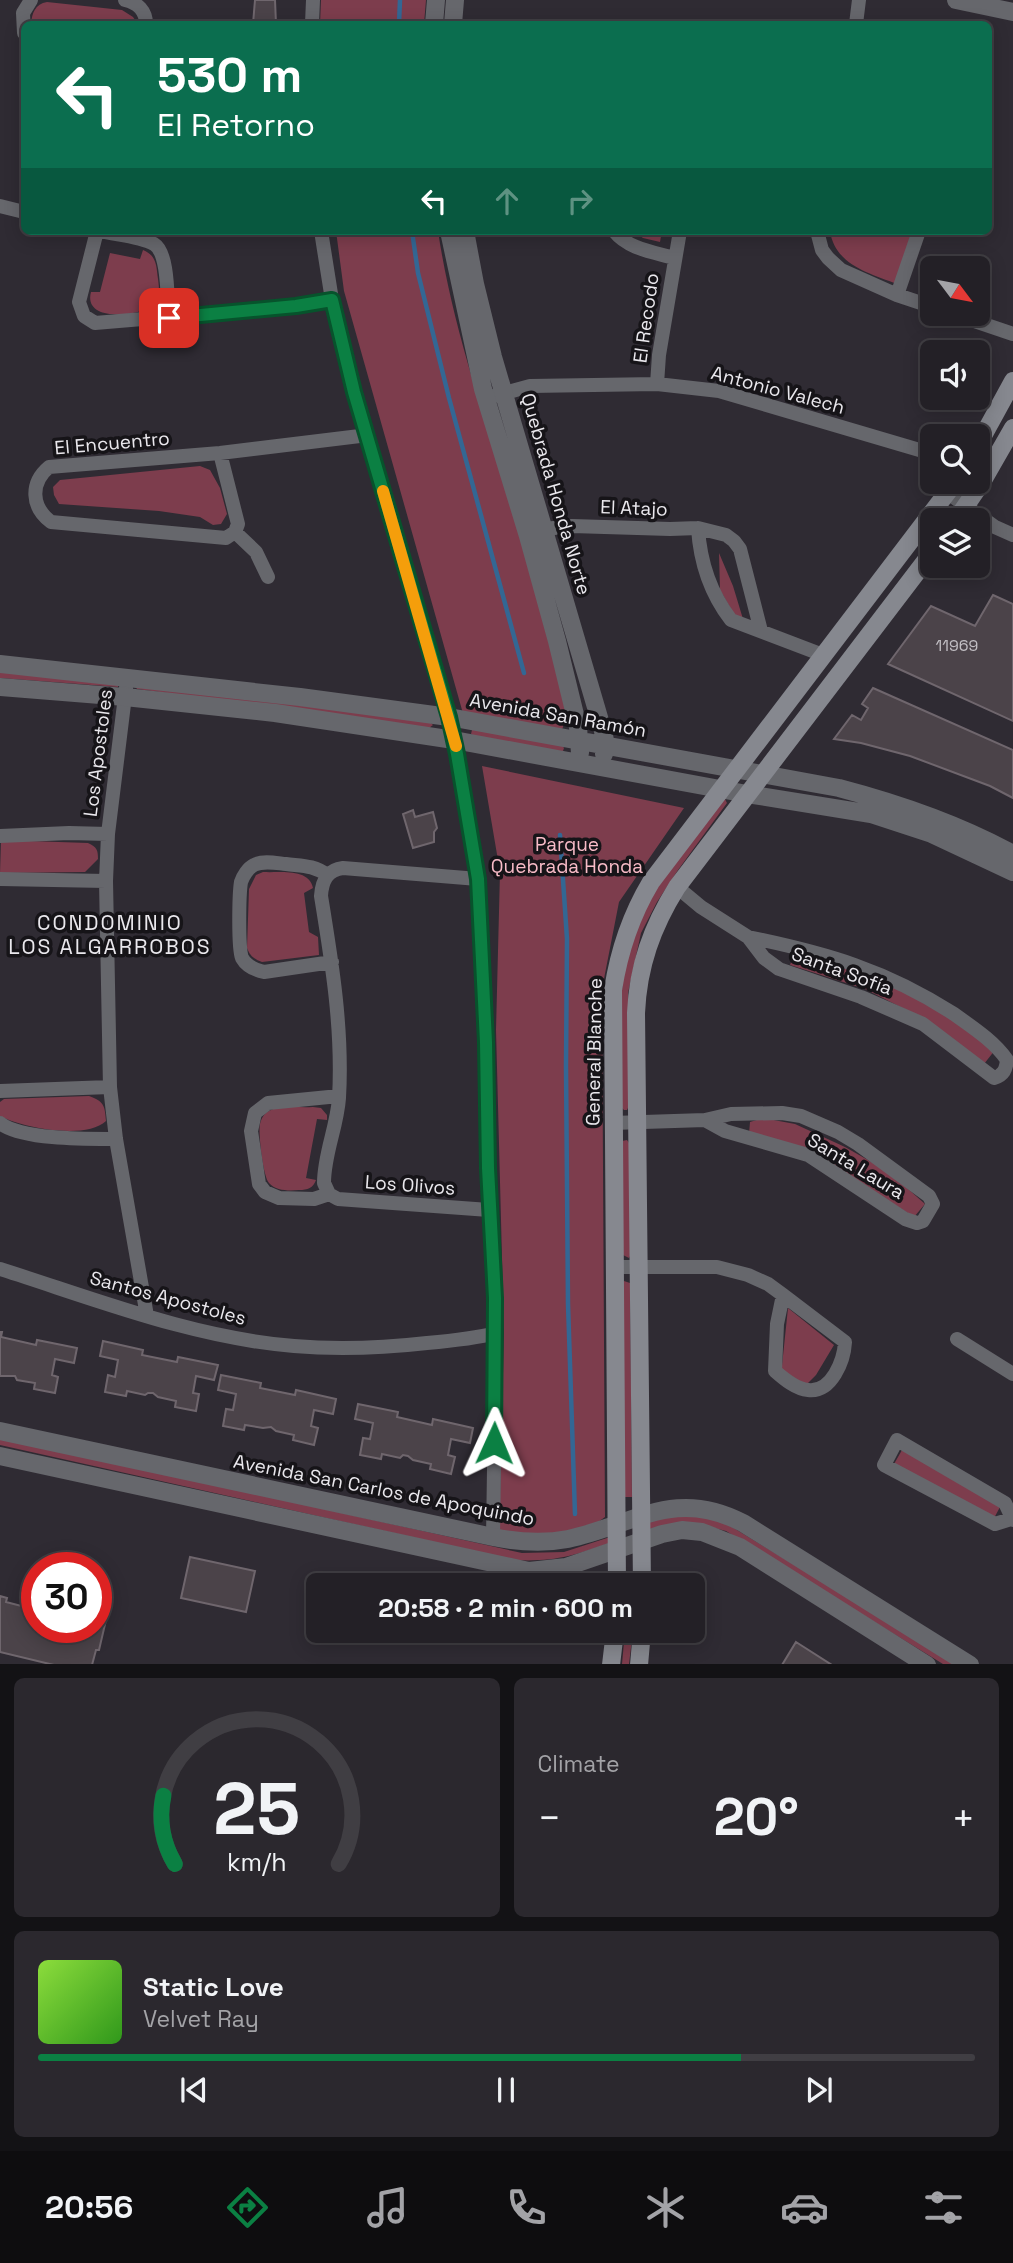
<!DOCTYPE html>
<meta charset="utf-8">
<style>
body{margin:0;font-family:"Space Grotesk",sans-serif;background:#2b282e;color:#f1f3f6;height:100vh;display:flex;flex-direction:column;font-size:26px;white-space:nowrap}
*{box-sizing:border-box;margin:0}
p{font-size:23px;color:#a3a3a7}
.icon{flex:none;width:38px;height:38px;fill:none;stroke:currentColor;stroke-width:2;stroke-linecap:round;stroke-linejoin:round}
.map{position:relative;height:1664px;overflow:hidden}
.side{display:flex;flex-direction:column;gap:14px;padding:14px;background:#131215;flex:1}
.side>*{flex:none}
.hud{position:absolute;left:21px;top:21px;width:971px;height:214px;border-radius:10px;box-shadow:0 4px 18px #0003,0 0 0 2px #403e43;background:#0b6e4f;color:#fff;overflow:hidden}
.needle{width:46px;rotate:122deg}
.controls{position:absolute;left:920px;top:256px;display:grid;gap:14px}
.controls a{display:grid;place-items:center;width:70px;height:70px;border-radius:10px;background:#232026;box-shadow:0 4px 18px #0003,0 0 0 2px #403e43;font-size:35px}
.speed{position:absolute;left:21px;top:1552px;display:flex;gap:14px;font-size:35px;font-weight:700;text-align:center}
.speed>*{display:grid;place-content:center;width:91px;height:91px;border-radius:50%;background:#232026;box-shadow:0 4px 18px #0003,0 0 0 2px #403e43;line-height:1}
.speed .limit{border:10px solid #d22;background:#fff;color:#111}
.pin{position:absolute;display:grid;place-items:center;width:60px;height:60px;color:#fff;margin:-30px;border-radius:14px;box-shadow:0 4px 10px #0006}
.me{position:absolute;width:77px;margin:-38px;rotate:1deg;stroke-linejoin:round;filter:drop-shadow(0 0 5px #0008)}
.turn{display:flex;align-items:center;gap:24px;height:147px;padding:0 21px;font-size:32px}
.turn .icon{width:91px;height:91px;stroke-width:2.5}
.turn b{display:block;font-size:49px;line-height:60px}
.lanes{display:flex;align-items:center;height:66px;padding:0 21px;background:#0003;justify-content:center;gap:35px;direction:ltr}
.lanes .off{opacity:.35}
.big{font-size:52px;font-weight:700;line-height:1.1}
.side .card{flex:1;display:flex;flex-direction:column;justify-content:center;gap:10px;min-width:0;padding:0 24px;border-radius:10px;background:#2b282e}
.side .dial{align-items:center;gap:0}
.dial svg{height:182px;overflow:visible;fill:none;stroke:#403e43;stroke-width:7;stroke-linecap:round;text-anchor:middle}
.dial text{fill:#f1f3f6;stroke:none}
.song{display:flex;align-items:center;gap:21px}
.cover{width:84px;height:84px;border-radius:10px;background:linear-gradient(135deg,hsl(90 70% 55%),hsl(110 70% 35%))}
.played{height:7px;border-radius:4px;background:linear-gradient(90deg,#0b8043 75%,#403e43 75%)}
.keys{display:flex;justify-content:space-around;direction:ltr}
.heat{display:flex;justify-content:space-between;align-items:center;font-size:38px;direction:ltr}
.side .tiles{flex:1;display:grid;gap:14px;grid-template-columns:1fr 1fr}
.card:last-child{grid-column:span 2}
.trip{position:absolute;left:306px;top:1573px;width:399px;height:70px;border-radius:10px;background:#232026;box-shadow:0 4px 18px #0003,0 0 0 2px #403e43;font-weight:700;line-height:70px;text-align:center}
.tab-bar{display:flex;height:112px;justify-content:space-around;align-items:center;background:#0e0d0f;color:#a3a3a7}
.tab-bar .icon{width:49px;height:49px}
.tab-bar .active{color:#0b8043}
.tab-bar b{font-size:32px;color:#f1f3f6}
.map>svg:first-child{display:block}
</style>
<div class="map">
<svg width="1013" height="1665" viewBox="0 0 1013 1665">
<rect width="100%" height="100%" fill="#2f2b33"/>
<!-- green -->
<path fill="#7d3d4d" d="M 321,0 L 426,0 L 424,24 L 320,24 Z
M 47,2 L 122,10 L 133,17 L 138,24 L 31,24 C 32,13 35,4 47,2 Z
M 336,231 L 438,231 C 453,331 488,427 517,524 C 536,585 551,647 569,708 L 562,730 L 464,717 L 344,291 Z
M 633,231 L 662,231 L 660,242 L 643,238 Z
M 830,231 L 912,231 L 897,284 C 869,273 835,265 830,231 Z
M 143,250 C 153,254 156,261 157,271 C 158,282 162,295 155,304 C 149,314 82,326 91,292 L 100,292 L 110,253 L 140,259 Z
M 200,466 L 210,470 L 220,488 L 227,514 L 221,524 L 213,525 L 200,517 L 159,511 L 59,504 L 54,495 L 53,487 L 60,480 Z
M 719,553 L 733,586 L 743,619 L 735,616 L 720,590 Z
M 0,672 L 118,682 L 118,687 L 0,678 Z
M 134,684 L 430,722 L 433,725 L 429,728 L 137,689 Z
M 477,729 L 562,745 L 564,748 L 563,751 L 560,751 L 477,738 L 471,734 L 472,730 Z
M 482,766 L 684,808 L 619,902 L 602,989 L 605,1517 L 579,1536 L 499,1537 L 504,1333 L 496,1030 L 500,872 Z
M 724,797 L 727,803 L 678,870 L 657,902 L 641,933 L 628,993 L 629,1106 L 627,1110 L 624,1110 L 622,1108 C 622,1059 616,1000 628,952 C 643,893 688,845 724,797 Z
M 1,840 L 88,843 C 97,847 98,850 98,859 L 85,872 L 0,873 Z
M 263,872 C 280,873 309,868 313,888 L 304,893 L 309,932 L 318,937 L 319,955 L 262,962 C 254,959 250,956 247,948 L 249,889 L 256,875 Z
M 794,954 L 845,965 L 930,1004 L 995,1050 L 984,1064 L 924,1019 L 865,989 L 790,965 Z
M 89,1096 C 104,1101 105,1106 106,1121 C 86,1140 23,1128 0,1116 L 0,1102 L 4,1099 Z
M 313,1107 L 321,1108 L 327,1115 L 327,1120 L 317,1119 L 306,1178 L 316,1180 C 313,1188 308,1190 299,1190 C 289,1191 276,1191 269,1183 C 263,1176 258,1133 260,1124 C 261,1119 264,1113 269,1111 C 280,1105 300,1108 313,1107 Z
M 763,1118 L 795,1124 L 845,1147 L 889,1172 L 925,1204 L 914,1217 L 811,1151 L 749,1134 L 750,1122 Z
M 627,1140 L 629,1143 L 631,1254 L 629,1258 L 623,1255 L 620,1146 L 622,1141 Z
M 624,1281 L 630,1283 L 632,1497 L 624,1497 L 622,1283 Z
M 788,1308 L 834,1345 L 816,1375 L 807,1384 L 781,1375 Z
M 0,1437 L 522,1553 L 564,1552 L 610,1537 L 610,1543 C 573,1556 554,1562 514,1560 L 0,1445 Z
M 902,1450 L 1000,1507 L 992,1522 L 894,1464 Z
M 682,1515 L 700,1516 L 727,1524 L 958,1664 L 943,1664 L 726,1531 L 706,1526 L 649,1529 L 649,1521 Z
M 625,1631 L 633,1631 L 629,1664 L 622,1664 Z"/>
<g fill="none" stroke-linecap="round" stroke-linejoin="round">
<!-- stream -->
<path stroke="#336794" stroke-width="4.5" d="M 399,24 L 400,0
M 412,231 L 418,273 L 449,398 L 524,673
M 560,835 L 567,939 L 566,1066 L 568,1304 L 575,1514"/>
</g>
<!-- building -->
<path fill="#4b4349" stroke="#6f666d" stroke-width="2" d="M 255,0 L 275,0 L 276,24 L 253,24 Z
M 993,595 L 1013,604 L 1013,721 L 888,664 L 931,606 L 975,626 Z
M 873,688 L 1013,750 L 1013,798 L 990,786 L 910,756 L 861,743 L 834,739 L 852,715 L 861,720 L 868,708 L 862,704 Z
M 413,810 L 415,817 L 433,812 L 437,828 L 434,832 L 434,842 L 413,848 L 403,814 Z
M 0,1332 L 2,1332 L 1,1337 L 36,1345 L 37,1340 L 77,1348 L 74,1363 L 55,1359 L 52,1375 L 58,1377 L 55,1393 L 34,1389 L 35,1383 L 17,1380 L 15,1376 L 0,1376 Z
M 103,1341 L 143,1350 L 142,1355 L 177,1362 L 178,1357 L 218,1365 L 214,1380 L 196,1376 L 193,1393 L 199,1394 L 196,1411 L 175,1407 L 176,1401 L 158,1397 L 153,1393 L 148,1393 L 145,1395 L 127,1391 L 126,1396 L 105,1392 L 108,1375 L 115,1377 L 118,1360 L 100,1356 Z
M 221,1375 L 261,1383 L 260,1388 L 295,1395 L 296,1390 L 336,1399 L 333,1414 L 314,1410 L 311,1426 L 318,1428 L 314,1445 L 293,1440 L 294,1435 L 276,1431 L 271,1427 L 263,1428 L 245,1425 L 244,1430 L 223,1426 L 226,1409 L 233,1410 L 236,1394 L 218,1390 Z
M 358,1404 L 398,1412 L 397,1417 L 432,1425 L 433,1419 L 473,1428 L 470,1443 L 451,1439 L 448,1455 L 455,1457 L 451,1474 L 430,1469 L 431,1464 L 413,1460 L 408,1456 L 403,1455 L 400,1458 L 382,1454 L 381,1459 L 360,1455 L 363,1438 L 370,1439 L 373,1423 L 355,1419 Z
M 190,1557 L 255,1571 L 246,1612 L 181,1598 Z
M 0,1596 L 7,1598 L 6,1602 L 37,1610 L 37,1628 L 96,1628 L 96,1618 L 106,1620 L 99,1650 L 96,1650 L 92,1665 L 54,1665 L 0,1652 Z
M 796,1642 L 832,1665 L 782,1665 Z"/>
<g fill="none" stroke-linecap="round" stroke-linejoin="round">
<!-- minor -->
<path stroke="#66676c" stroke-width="14" d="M 125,0 C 138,3 146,11 146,24
M 312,24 L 313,0
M 856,24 L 859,0
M 24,33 L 23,13 L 31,0
M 0,206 L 24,212
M 97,231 L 79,302 L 84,316 L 95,323 L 297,306 L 332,300
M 100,231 C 116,235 139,236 154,244 C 169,253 167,300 169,318
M 321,231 L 332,300 L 343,349 L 449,717 L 458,754 L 478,879 L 487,1042 L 488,1168 L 496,1333 L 493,1537
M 614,231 C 628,249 653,252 674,258
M 817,231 L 822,250 L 828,258 L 841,270 L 897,295 L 933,307
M 897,295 L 919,231
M 951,313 L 1013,334
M 657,384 L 659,355 L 680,231
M 494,396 L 530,386 L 657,384 L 719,391 L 933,454
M 220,453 L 238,524 L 235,532 L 226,538 L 51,522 C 31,507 30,483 49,467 L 220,453 L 368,435
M 948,493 L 995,527 L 1013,535
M 698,528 C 700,561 711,594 731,620 L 823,655
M 235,532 L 256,552 L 268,577
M 536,533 L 545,529 L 572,526 L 670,529 L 698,528 L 726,535 L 734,541 L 740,549 L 761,631
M 126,688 L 108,834 L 106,881 L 110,1087 L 116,1139 L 147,1316
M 0,836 L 69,833 L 108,834
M 327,875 C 314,865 302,866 286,864 C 276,863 263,860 254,865 C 248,868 243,876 241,882 C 239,894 238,948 242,958 C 247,967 255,970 264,972 L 332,962
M 0,879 L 106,881
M 478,879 L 343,868 C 327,870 322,881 321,896 C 332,963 343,1030 339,1098 C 337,1127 324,1154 324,1183 L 329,1194 L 338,1199 L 489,1210
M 677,887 L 701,907 L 748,937 L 764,958 L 779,969 L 861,997 L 923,1024 L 994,1078 C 1004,1075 1006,1069 1007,1060 C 994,1041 972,1027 954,1014 C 886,970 826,953 748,937
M 0,1091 L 110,1087
M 0,1123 C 22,1140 88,1139 116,1139
M 613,1123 L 705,1120 L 731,1114 L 782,1113 L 801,1116 L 838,1132 L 858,1144 L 929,1196 L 933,1204 L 923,1221 L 917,1223 L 905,1219 L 808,1155 L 725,1131 L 705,1120
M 329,1194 L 314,1199 L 279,1198 L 265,1192 L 259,1184 L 251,1131 L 255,1113 L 268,1103 L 339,1096
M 614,1267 L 717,1267 L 748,1275 L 768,1284 L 783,1295 L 845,1342 C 844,1360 832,1393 808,1390 C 796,1389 784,1379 775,1371 L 777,1324 L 783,1295
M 0,1269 C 95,1299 193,1338 294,1346 C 338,1350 383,1348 427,1343 C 450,1341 473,1339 496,1333
M 957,1339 L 1013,1374
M 1011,1519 L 995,1524 L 884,1465 L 897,1440 L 1005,1503 L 1013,1520"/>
<!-- tertiary -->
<path stroke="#66676c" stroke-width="18" d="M 956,0 L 1013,12
M 434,24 L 436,0
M 453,24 L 455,0
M 449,231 L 483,389 L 528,536 L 557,641 L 578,727 L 580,753
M 465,231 L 475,284 L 493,357 L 603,731 L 606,745 L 604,754
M 0,664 L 300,697 L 449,717 L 839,788 C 900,804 958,824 1013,854
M 0,687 L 125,697 L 275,713 L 454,740 L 747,794 L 871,814 L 932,834 L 1013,872
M 0,1431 L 493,1537 C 518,1542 542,1544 568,1539 C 634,1525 674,1487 743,1523 L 970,1665
M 0,1456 L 529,1571 L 566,1567 L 662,1534 L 682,1530 L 702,1532 L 740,1547 L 927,1665"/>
<!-- secondary -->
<path stroke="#86888f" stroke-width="18" d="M 978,445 L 1013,381
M 956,520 L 982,482 L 1013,428
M 617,1586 L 613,990 C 619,951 630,917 651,882 L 956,481
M 642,1586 L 636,1013 C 638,966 652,927 677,887 L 933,551
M 611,1665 L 615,1631
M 639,1665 L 642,1631"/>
</g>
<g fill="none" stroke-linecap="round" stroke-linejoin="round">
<defs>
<path id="route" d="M 169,318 L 296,306 L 332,300 L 354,392 L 449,717 L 457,754 L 478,879 L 486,1042 L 488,1168 L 495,1298 L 494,1443"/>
</defs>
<!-- route casing -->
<use href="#route" stroke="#07532c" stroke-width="18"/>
<!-- route -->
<use href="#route" stroke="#0b8043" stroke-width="12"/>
<!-- slow -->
<path stroke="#f59e0b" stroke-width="12" d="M 383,491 L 456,746"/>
</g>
<g text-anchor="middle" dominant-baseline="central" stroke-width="7" stroke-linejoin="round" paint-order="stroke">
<!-- number labels -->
<g font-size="16" fill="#c2bfc4">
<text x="957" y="645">11969</text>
</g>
<!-- street labels -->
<g font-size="19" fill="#eae8ed" stroke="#161418">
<text transform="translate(646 318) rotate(-82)">El Recodo</text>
<text transform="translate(778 390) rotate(15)">Antonio Valech</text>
<text transform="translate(112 443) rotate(-5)">El Encuentro</text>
<text transform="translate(556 494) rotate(74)">Quebrada Honda Norte</text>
<text transform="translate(634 508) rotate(2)">El Atajo</text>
<text transform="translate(558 715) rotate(10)">Avenida San Ramón</text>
<text transform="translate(98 753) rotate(-83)">Los Apostoles</text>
<text transform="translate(842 971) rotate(20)">Santa Sofía</text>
<text transform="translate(594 1052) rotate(-89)">General Blanche</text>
<text transform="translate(856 1166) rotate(31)">Santa Laura</text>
<text transform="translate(410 1185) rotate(4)">Los Olivos</text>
<text transform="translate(168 1298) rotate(15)">Santos Apostoles</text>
<text transform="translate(384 1490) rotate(11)">Avenida San Carlos de Apoquindo</text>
</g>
<!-- park labels -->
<g font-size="19" fill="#f9bcc8" stroke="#161418">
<text x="567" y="844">Parque<tspan x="567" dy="22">Quebrada Honda</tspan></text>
</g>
<!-- neighbourhood labels -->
<g font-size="21" letter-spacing="2" fill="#eae8ed" stroke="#161418">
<text x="110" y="922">CONDOMINIO<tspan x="110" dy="24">LOS ALGARROBOS</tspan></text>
</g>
</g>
</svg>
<div class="controls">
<a><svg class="needle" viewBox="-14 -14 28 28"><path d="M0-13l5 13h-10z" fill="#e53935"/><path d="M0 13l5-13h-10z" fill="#a3a3a7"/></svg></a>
<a><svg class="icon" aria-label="sound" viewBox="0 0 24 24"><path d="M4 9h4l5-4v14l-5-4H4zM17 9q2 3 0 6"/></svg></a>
<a><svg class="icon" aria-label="search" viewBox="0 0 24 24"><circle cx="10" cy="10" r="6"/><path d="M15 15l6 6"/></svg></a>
<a><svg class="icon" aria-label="layers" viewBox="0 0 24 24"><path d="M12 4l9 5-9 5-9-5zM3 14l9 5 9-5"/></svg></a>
</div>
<div class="speed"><div class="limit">30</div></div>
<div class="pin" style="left:169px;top:318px;background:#d93025"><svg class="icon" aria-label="arrive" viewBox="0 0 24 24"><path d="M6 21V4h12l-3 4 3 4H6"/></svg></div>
<svg class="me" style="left:494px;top:1443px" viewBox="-20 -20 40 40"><path d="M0-17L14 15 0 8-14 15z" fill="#0b8043" stroke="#fff" stroke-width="4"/></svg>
<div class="trip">20:58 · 2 min · 600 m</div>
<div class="hud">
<div class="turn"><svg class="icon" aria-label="left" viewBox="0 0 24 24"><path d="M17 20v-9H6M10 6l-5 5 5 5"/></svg><div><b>530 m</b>El Retorno</div></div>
<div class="lanes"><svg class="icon" aria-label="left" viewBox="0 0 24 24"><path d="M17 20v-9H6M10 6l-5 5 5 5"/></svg><svg class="icon off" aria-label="ahead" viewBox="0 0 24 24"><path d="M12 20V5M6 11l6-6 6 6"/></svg><svg class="icon off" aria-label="right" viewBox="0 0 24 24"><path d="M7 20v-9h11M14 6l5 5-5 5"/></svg></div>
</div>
</div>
<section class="side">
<div class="tiles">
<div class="card dial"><svg viewBox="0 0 100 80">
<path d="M14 69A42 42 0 1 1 86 69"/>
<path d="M14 69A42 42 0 0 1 9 39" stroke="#0b8043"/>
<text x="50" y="56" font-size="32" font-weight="700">25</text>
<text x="50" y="72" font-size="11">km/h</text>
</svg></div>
<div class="card"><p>Climate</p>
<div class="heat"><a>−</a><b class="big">20°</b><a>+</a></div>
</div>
<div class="card">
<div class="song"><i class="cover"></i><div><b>Static Love</b><p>Velvet Ray</p></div></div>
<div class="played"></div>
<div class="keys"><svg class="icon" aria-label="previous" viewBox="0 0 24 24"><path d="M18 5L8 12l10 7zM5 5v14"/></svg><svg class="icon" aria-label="pause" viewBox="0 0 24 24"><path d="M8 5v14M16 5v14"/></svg><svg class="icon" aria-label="next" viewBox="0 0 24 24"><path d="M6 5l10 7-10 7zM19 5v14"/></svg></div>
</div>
</div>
</section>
<nav class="tab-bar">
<b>20:56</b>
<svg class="icon active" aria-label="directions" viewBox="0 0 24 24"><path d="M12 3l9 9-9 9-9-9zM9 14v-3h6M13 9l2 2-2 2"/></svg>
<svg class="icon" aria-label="music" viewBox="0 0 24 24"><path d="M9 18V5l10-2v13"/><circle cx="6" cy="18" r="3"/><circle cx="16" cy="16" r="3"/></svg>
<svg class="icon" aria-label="phone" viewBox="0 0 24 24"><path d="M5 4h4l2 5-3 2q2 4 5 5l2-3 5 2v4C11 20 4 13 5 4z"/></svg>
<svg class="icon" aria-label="climate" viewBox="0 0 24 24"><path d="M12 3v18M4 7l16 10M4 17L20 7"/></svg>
<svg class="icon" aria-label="car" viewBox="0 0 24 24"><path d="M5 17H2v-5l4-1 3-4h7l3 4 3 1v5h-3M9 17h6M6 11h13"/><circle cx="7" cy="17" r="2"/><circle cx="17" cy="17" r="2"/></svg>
<svg class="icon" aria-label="filters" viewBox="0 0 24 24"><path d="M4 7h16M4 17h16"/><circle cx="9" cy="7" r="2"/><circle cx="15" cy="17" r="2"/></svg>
</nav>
